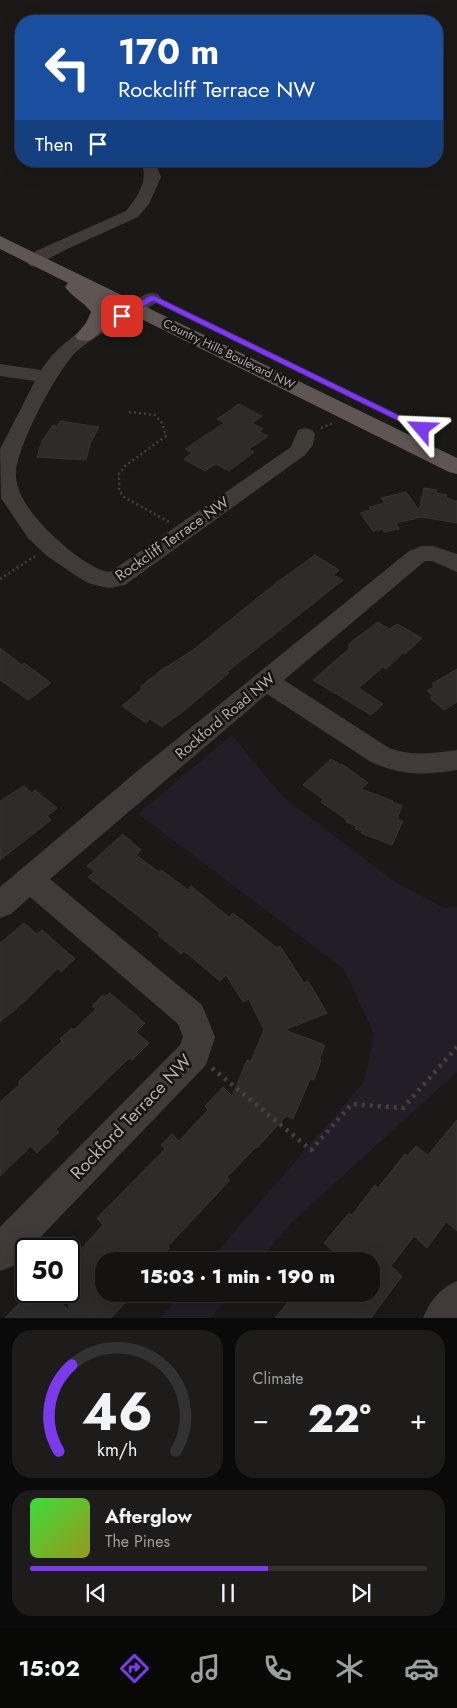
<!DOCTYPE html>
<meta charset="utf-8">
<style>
body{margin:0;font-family:Jost,sans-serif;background:#1d1c1b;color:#f1f3f6;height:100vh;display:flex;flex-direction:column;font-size:19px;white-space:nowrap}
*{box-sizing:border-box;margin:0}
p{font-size:16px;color:#9d9e9f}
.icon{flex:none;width:28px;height:28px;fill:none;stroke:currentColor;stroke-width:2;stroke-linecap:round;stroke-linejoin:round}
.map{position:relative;height:1318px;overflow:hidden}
.drawer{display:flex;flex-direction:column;gap:12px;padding:12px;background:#0b0a0a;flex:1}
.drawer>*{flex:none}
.hud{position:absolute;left:15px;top:15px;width:428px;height:152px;border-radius:20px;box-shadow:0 5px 20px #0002,0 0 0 1px #333232;background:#1a4fa0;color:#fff;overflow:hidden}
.speed{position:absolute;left:15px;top:1238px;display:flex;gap:10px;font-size:25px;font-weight:700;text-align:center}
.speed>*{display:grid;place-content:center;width:65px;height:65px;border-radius:50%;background:#141312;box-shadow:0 5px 20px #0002,0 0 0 1px #333232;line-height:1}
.speed .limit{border:2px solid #111;border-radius:8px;background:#fff;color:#111}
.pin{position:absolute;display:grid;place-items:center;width:42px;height:42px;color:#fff;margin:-21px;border-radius:10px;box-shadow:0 2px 8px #0006}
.me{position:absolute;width:55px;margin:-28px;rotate:296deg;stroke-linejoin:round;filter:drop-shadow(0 0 4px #0008)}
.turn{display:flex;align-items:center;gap:18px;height:105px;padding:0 20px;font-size:22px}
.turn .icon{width:65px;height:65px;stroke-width:2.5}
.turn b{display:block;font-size:35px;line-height:42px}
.then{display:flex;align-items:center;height:48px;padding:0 20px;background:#0003;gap:10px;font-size:19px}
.big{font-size:38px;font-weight:800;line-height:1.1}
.drawer .card{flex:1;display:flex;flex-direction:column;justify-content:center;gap:8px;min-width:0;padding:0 18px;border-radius:20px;background:#1d1c1b}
.drawer .dial{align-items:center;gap:0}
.dial svg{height:130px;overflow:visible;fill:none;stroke:#333232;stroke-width:7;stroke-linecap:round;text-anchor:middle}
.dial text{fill:#f1f3f6;stroke:none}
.song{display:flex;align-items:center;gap:15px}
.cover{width:60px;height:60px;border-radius:8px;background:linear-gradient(135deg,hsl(120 70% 55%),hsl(60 70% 35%))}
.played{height:5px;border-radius:2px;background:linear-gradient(90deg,#7c3aed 60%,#333232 60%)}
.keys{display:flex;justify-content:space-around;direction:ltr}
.heat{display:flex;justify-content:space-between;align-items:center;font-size:28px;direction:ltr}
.drawer .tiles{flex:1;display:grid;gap:12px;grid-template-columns:1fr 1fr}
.card:last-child{grid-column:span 2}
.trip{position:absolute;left:95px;top:1252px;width:285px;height:50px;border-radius:20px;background:#141312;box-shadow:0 5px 20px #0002,0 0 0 1px #333232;font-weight:800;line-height:50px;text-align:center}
.tab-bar{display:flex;height:80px;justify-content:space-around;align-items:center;background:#080807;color:#9d9e9f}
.tab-bar .icon{width:35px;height:35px}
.tab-bar .on{color:#7c3aed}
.tab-bar b{font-size:22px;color:#f1f3f6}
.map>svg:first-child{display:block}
</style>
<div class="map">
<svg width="457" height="1318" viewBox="0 0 457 1318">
<rect width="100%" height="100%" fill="#1a1918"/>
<!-- green -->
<path fill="#221d26" d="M 232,735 L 283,797 L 394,881 L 444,908 L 457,907 L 457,1072 L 291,1223 L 259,1261 L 209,1261 L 364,1082 L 374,1034 L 344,969 L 138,814 Z
M 181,1294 L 231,1294 L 211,1318 L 160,1318 Z"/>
<!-- building -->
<path fill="#2e2c2b" stroke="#363432" d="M 239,404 L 262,416 L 252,423 L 263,429 L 259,432 L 268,436 L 249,449 L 254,452 L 229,471 L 216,464 L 205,471 L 184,459 L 192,453 L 185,449 L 224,423 L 217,419 Z
M 60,421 L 99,427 L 90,444 L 86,460 L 37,457 L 41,443 L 50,429 L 53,425 L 58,426 Z
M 424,488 L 437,490 L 436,493 L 447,495 L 446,498 L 457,501 L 457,523 L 422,517 L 396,523 L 399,529 L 384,532 L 383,529 L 373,531 L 360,513 L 371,510 L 369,507 L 385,503 L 381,498 L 406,492 L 419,510 Z
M 315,555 L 339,570 L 333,575 L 343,580 L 227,672 L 229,673 L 186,709 L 162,727 L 150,719 L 146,723 L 122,706 L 143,688 L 140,687 L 160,671 L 193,650 L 276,583 Z
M 378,622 L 389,629 L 397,624 L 422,638 L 405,654 L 403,653 L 386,669 L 383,667 L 361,686 L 359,688 L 383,704 L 371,715 L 313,680 L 350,648 L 348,646 L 351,642 Z
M 0,648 L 22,665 L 24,663 L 51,683 L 28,700 L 17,692 L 0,680 Z
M 457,669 L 457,702 L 444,710 L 430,698 L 433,696 L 427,691 L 435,686 L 432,684 Z
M 331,759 L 341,765 L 342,764 L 368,783 L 361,789 L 393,801 L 392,802 L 402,806 L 397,819 L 403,821 L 392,845 L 361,833 L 362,831 L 355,829 L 356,826 L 346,822 L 347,820 L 321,802 L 323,799 L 303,785 Z
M 24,786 L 32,793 L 35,790 L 57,808 L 47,816 L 51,820 L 0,860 L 0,801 Z
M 123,834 L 141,850 L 136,855 L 159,872 L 161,870 L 188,890 L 191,886 L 229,917 L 233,913 L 277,948 L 280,946 L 304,983 L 308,981 L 327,1013 L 285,1030 L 325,1045 L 319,1060 L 321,1060 L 314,1080 L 310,1079 L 293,1119 L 286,1116 L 257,1148 L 256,1147 L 227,1177 L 230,1180 L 168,1246 L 170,1248 L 158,1261 L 104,1261 L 104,1294 L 133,1294 L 111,1318 L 5,1318 L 24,1298 L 30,1305 L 43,1291 L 50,1291 L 69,1311 L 69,1262 L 103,1225 L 97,1218 L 165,1149 L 161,1145 L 172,1134 L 179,1141 L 208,1110 L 205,1106 L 223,1087 L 232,1096 L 247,1060 L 251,1061 L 264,1030 L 249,999 L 243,1002 L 226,975 L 220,981 L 184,951 L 181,954 L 158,935 L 160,933 L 88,877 L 94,872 L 87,866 Z
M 24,923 L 37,934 L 42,930 L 75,959 L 61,972 L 57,969 L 24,1002 L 0,1022 L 0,943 Z
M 110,993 L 145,1023 L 136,1032 L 149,1043 L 132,1060 L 129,1058 L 56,1129 L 59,1132 L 37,1153 L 31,1146 L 0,1176 L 0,1102 L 20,1084 L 18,1082 L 62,1041 L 60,1039 L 72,1028 L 74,1030 L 96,1009 L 92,1006 L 103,995 L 105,997 Z
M 457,1120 L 457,1231 L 446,1222 L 427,1248 L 414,1236 L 391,1266 L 402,1276 L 371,1318 L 275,1318 L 295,1294 L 371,1294 L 371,1261 L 324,1261 L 333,1251 L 324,1243 L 349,1213 L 352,1215 L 375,1185 L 378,1188 L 405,1154 L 407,1156 L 416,1146 L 428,1155 Z"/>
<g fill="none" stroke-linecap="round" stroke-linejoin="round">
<!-- path-far1 -->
<path stroke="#473f3e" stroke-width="2.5" stroke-dasharray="2 3" stroke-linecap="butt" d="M 129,412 L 155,415 L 162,423 L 166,436 L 125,466 L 119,474 L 119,490 L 124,497 L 169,522
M 321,428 L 333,423
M 0,579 L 35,556"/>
<!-- path -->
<path stroke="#473f3e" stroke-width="4.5" stroke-dasharray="3 5" stroke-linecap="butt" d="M 212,1068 L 311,1150 L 352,1104 L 403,1108 L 457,1047"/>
<!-- minor -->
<path fill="#403a39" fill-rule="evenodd" d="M 130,161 L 155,162 L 161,177 L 149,204 L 138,217 L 65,250 L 48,259 L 42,266 L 36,267 L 30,266 L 27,262 L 36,251 L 126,211 C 136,199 147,183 143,168 L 132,164 Z
M 152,293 L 158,294 L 161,298 L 158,302 C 131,318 101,331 77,351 C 58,368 14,451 16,476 C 17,497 34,516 48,531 C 61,544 92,571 110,572 L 291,447 L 298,430 L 305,428 L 312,430 L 315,434 L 313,445 L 305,455 L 125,585 L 110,588 L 103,587 L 88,583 L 75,575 L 47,556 L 28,538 L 1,498 L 0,449 L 35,381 L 0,376 L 0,364 L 41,370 C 66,332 108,316 146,294 Z
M 422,546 L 433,546 L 457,554 L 457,572 L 432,561 L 425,561 L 284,680 L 389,748 C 412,757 434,753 457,750 L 457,770 C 423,775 403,776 371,762 L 267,694 L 50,879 L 202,1005 L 215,1037 L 206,1065 L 29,1249 L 26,1249 L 26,1252 L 13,1266 L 0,1271 L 0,1227 L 180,1045 L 183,1037 L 178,1024 L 30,897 L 11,914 L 0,918 L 0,887 L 141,768 L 409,551 Z
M 457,1281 L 457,1318 L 423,1318 C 430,1301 439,1289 457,1281 Z"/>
<!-- major -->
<path fill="#5f5654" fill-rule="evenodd" d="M 0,236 L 457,458 L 457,474 L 449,472 L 103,300 L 111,312 C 104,327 96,345 78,340 L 75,336 L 86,323 L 91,312 C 83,301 72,297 65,287 L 68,283 L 0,249 Z"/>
</g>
<!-- route -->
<path fill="#7c3aed" stroke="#51269a" d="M 149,296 L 155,296 L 427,429 L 426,431 L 419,431 L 153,301 L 125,317 L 118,316 Z"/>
<g text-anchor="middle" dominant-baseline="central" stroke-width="5" stroke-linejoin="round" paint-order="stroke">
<!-- far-street labels -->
<g font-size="12" fill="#bbaba9" stroke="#151413">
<text transform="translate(229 354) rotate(26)">Country Hills Boulevard NW</text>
</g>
<!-- street labels -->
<g font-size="15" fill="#bbaba9" stroke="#151413">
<text transform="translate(172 539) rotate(-35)">Rockcliff Terrace NW</text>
<text transform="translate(225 716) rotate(-40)">Rockford Road NW</text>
</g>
<!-- near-street labels -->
<g font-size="18" fill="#bbaba9" stroke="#151413">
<text transform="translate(131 1117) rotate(-46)">Rockford Terrace NW</text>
</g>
</g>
</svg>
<div class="speed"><div class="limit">50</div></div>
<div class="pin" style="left:122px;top:316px;background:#d93025"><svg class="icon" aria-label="arrive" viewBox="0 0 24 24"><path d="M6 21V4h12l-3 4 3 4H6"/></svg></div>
<svg class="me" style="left:422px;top:429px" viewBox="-20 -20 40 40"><path d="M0-17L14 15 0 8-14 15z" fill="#7c3aed" stroke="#fff" stroke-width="4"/></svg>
<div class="trip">15:03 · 1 min · 190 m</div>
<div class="hud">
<div class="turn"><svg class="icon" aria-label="left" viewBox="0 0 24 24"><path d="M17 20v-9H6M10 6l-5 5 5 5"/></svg><div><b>170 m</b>Rockcliff Terrace NW</div></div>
<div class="then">Then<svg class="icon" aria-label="arrive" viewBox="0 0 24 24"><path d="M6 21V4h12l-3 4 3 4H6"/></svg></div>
</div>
</div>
<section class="drawer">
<div class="tiles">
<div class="card dial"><svg viewBox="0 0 100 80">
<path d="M14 69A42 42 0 1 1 86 69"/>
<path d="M14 69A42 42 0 0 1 22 16" stroke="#7c3aed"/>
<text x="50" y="56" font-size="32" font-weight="700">46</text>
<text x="50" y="72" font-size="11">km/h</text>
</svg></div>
<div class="card"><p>Climate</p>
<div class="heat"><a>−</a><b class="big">22°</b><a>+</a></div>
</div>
<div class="card">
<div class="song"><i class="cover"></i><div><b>Afterglow</b><p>The Pines</p></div></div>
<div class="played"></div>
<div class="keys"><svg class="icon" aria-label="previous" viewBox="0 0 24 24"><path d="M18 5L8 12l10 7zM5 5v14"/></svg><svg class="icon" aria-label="pause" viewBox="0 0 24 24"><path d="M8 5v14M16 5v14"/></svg><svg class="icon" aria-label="next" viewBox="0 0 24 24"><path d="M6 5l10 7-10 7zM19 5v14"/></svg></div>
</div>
</div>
</section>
<nav class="tab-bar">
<b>15:02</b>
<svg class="icon on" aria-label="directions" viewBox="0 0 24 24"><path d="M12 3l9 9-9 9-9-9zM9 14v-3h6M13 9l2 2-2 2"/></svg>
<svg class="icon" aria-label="music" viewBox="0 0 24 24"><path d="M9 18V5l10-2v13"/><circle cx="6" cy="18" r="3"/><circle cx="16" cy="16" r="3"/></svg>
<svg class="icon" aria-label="phone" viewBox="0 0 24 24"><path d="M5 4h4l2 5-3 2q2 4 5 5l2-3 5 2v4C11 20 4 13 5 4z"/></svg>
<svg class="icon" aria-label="climate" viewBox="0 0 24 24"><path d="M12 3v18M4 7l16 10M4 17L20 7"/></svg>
<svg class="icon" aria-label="car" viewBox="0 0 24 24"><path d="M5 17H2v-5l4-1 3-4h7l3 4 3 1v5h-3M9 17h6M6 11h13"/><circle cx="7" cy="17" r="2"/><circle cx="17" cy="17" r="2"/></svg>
</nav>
